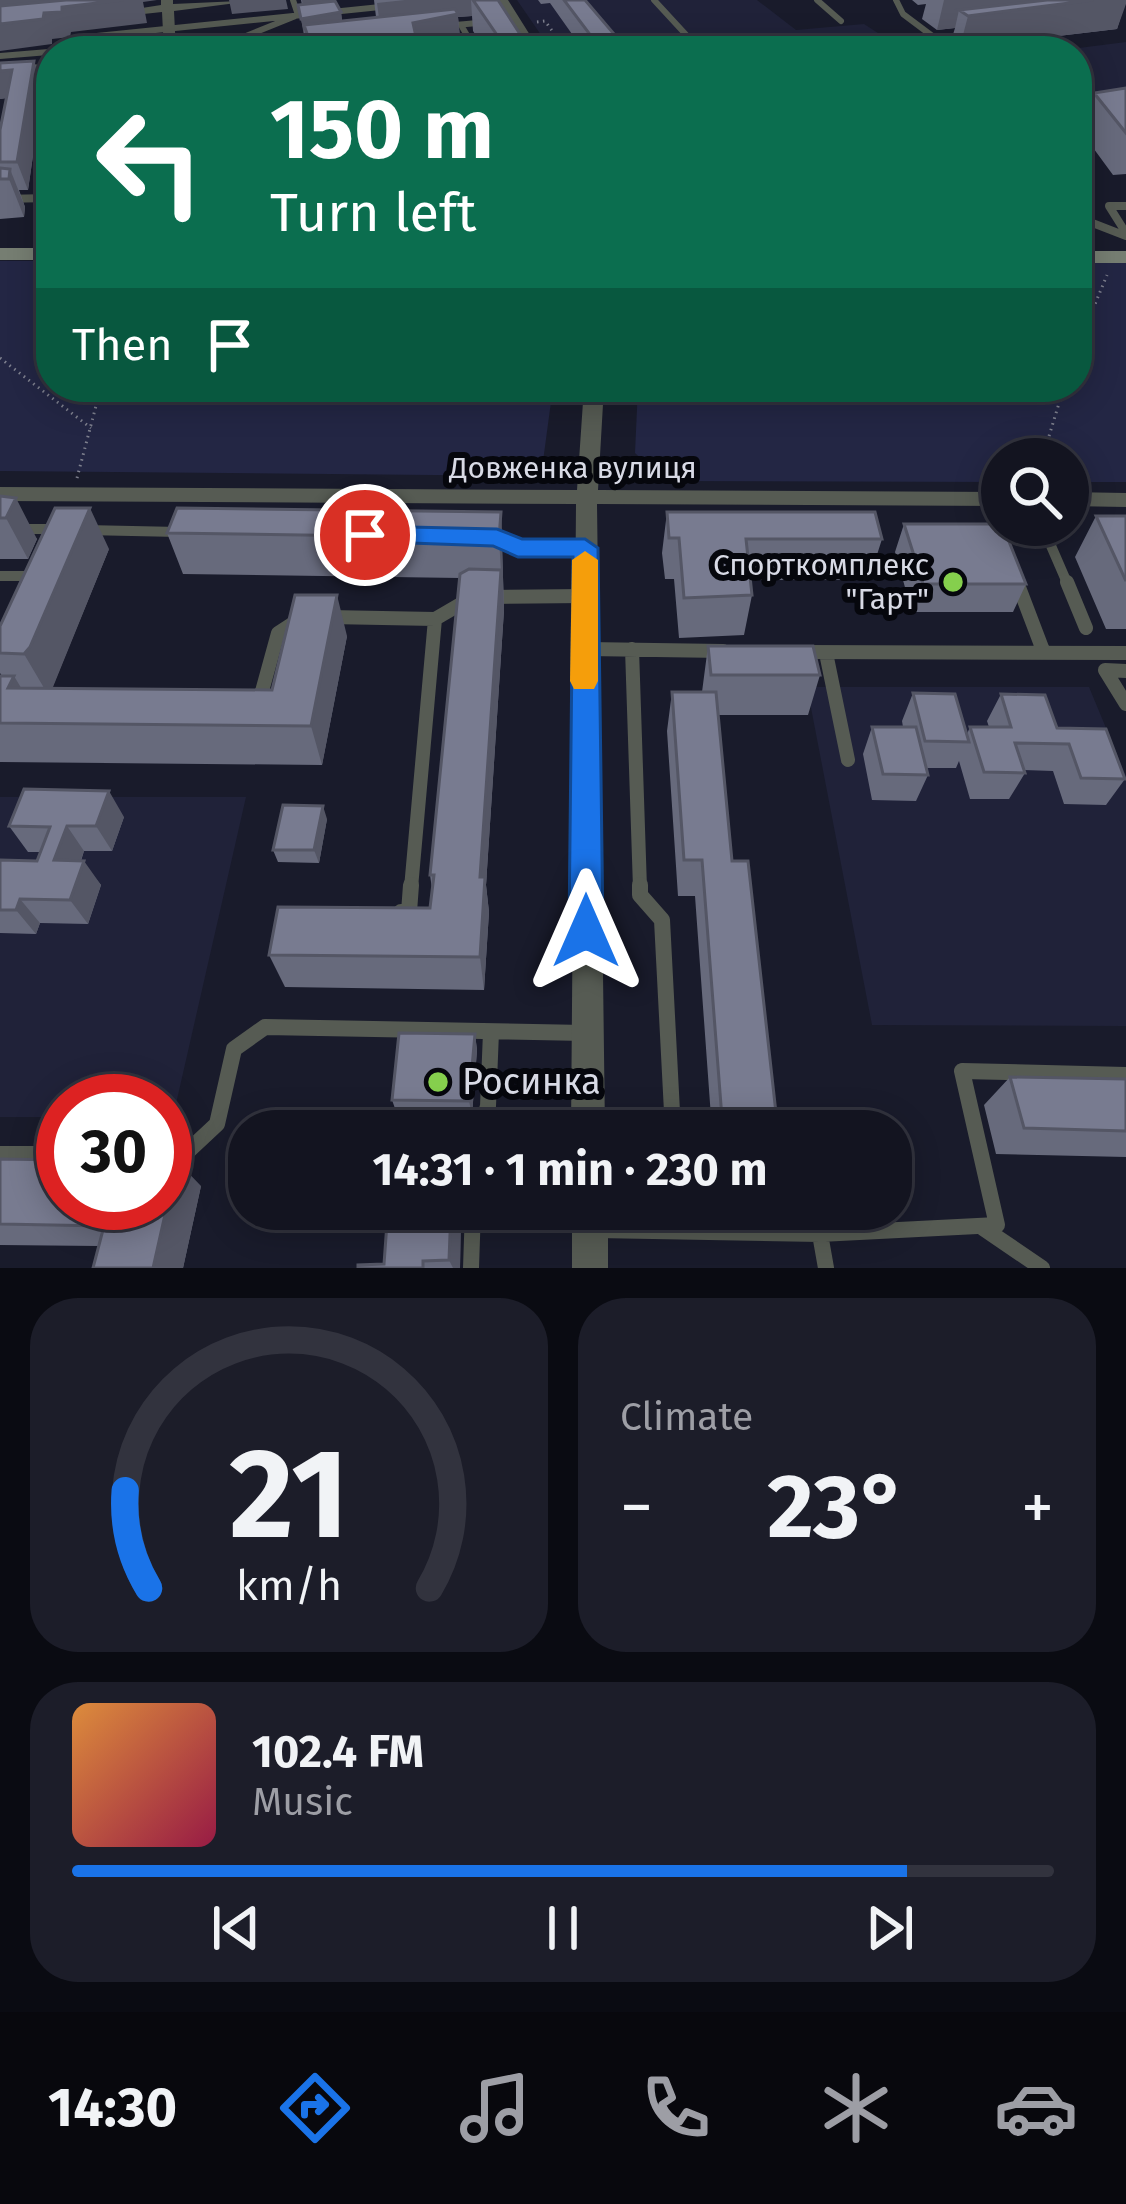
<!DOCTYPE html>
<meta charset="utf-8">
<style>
body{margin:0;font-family:"Fira Sans",sans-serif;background:#1c1d29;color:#f1f3f6;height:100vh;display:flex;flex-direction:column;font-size:45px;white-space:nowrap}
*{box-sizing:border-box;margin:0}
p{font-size:39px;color:#9d9ea5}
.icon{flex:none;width:66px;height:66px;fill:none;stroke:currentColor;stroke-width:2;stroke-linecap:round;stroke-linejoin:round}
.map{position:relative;height:1268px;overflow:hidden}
.sheet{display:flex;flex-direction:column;gap:30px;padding:30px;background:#0a0b12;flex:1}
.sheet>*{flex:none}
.hud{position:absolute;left:36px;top:36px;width:1056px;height:366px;border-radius:48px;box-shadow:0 6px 30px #0003,0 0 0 3px #32333e;background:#0b6e4f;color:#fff;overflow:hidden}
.buttons{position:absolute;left:981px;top:438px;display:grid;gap:24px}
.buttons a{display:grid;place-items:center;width:108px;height:108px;border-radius:50%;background:#131420;box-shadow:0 6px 30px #0003,0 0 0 3px #32333e;font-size:60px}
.speed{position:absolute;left:36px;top:1074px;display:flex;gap:24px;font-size:60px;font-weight:700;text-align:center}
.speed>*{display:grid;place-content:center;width:156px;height:156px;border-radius:50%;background:#131420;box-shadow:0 6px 30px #0003,0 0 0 3px #32333e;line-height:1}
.speed .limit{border:18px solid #d22;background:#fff;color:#111}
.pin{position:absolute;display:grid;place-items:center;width:102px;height:102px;color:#fff;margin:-51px;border:6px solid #fff;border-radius:50%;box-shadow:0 3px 12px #0007}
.me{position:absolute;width:132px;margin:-66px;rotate:0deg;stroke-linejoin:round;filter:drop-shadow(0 0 9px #0008)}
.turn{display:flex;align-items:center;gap:42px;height:252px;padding:0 36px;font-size:54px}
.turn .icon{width:156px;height:156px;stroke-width:2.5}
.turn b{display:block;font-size:84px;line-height:102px}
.then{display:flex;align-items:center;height:114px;padding:0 36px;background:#0003;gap:24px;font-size:45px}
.big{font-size:90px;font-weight:700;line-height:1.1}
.sheet .widget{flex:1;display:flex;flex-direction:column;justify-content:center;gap:18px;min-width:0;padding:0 42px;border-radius:48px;background:#1c1d29}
.sheet .dial{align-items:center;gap:0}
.dial svg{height:312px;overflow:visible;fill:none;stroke:#32333e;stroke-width:7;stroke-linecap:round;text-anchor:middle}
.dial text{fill:#f1f3f6;stroke:none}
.song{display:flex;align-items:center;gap:36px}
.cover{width:144px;height:144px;border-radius:18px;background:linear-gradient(135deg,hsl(30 70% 55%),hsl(340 70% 35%))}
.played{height:12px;border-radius:6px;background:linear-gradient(90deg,#1a73e8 85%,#32333e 85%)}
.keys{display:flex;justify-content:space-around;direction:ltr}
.heat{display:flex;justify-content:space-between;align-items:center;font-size:66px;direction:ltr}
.sheet .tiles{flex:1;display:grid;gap:30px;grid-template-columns:1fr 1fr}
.widget:last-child{grid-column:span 2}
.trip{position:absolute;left:228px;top:1110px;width:684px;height:120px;border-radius:48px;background:#131420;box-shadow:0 6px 30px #0003,0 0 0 3px #32333e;font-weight:700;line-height:120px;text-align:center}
.menu{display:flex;height:192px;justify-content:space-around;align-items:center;background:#08080d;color:#9d9ea5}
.menu .icon{width:84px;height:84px}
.menu .selected{color:#1a73e8}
.menu b{font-size:54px;color:#f1f3f6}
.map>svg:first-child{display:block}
</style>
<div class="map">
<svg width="1126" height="1268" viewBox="0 0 1126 1268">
<rect width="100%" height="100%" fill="#191b2b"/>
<!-- built -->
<path fill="#202239" d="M 517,0 L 757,0 L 796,30 L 864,24 L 906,51 L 552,51 Z
M 1126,42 L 1126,103 L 1103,99 L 1077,84 L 1077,51 L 1055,51 Z
M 807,687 L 1089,687 L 1126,776 L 1126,1026 L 872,1025 Z
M 0,797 L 246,797 L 173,1117 L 165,1117 L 165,1101 L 63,1101 L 63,1117 L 0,1117 Z"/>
<!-- green -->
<path fill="#232644" d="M 0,261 L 51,261 L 51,387 L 553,387 L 541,476 L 0,471 Z
M 1077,262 L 1126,262 L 1126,482 L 1068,482 L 1068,459 L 1002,459 L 1002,482 L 665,481 L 635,453 L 638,387 L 1077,387 Z"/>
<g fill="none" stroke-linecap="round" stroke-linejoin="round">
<!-- path -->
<path stroke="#7f818f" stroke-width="3" stroke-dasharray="1.5 4.5" stroke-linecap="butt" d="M 537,22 L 545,21 L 567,51
M 1077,348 L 1107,275
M 0,358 L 91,428
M 1042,459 L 1064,387
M 77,478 L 101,387"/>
<!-- lane-far4 -->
<path stroke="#565b53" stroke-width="6" d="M 654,0 L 701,51
M 817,0 L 841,21
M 896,0 L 903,14 L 935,38 L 964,35
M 461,25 L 476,51
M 444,26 L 489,22
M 87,37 L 390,6
M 209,51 L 298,15 L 293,0
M 0,56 L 61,51
M 0,71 L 51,66
M 0,85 L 51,79
M 1077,115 L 1126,108"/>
<!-- lane-far3 -->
<path stroke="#565b53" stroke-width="8" d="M 48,198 L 51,174
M 0,199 L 51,198
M 1126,206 L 1109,206 L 1126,233
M 1077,217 L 1126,236"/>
<!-- lane-far2 -->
<path stroke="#565b53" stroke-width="10" d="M 986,499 L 1000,537
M 1042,525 L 1068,585
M 0,529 L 59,529
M 85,530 L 179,532
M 487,537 L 518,548 L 585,547
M 0,576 L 34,576
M 1016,579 L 1018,585"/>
<!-- lane-far1 -->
<path stroke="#565b53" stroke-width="14" d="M 1017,582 L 1044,653
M 1067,582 L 1086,628
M 492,597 L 584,596
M 329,617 L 435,619 L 471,598
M 587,649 L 723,651
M 632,649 L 640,888
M 803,652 L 1126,653
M 826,653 L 848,760
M 1126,671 L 1105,670 L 1126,704
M 258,706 L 278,633 L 298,620
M 411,888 L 435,619"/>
<!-- lane -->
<path stroke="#565b53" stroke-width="16" d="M 640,885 L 640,895 L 662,920 L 673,1131
M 401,912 L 409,912 L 411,885
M 481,1131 L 488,1106 L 491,1032
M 165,1153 L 186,1153 L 217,1124 L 234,1049 L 265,1027 L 585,1033
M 0,1154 L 63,1154
M 678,1209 L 679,1231
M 983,1228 L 1042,1268
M 597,1230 L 820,1234 L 826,1268
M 820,1234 L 997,1225 L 962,1071 L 1126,1075
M 471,1268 L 473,1209"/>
<!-- street -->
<path fill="#565b53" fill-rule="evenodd" d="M 161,0 L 173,0 L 173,4 L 260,0 L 174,11 L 176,51 L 164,51 L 162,12 L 116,17 L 110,13 L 161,5 Z
M 496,0 L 508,0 L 540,51 L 528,51 Z
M 584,387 L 604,387 L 598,490 L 1002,492 L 1002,506 L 597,504 L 605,1131 L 571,1131 L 576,504 L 0,501 L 0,487 L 577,490 Z
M 1068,492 L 1126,493 L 1126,507 L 1068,506 Z
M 572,1209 L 608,1209 L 608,1268 L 572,1268 Z"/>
<!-- secondary -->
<path fill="#767e72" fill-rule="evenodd" d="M 0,248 L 51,248 L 51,260 L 0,260 Z
M 1077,251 L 1126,251 L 1126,263 L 1077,263 Z"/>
</g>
<!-- wall -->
<path fill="#676a7c" d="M 301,0 L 330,0 L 341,12 L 342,21 L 376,17 L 374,0 L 498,0 L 531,51 L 486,51 L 473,31 L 472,16 L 458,17 L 460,38 L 431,44 L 432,51 L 308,51 L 298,5 L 302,5 Z
M 538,0 L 585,0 L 613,51 L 584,51 L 550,3 L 541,4 Z
M 912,0 L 1126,0 L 1117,29 L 1016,41 L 1015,44 L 982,48 L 987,51 L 929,51 L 931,43 L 951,41 L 955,28 L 937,30 L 922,19 L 926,4 L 918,5 Z
M 34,61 L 43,87 L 28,190 L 19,190 L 25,207 L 24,217 L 0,219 L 0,130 L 6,98 L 0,99 L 0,63 Z
M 1126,88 L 1126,174 L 1113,175 L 1080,130 L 1094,93 Z
M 0,496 L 37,539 L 28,559 L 0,559 Z
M 501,512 L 504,610 L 486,885 L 489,912 L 484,990 L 285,987 L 269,955 L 430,908 L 432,889 L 430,875 L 460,578 L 183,574 L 167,533 Z
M 667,512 L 882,539 L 869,580 L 750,580 L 752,595 L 744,635 L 679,638 L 674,579 L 665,579 L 662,553 Z
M 1096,516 L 1126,516 L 1126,629 L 1106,629 L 1075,557 Z
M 904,524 L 1026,584 L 1013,612 L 912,612 L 895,552 Z
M 109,549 L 52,688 L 272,690 L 347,636 L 322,765 L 0,762 L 0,676 L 2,676 L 0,673 L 0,626 Z
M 708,646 L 820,675 L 808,715 L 718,715 L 732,861 L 778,1131 L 712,1131 L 695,896 L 678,896 L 667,731 L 672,692 L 702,692 Z
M 913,693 L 967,734 L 970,727 L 989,727 L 987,721 L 1001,694 L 1057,728 L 1125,779 L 1106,805 L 1064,804 L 1053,771 L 1024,770 L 1025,773 L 1009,799 L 970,799 L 959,761 L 956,768 L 926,768 L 928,775 L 916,801 L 872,800 L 863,754 L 872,727 L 903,727 L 902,721 Z
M 124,817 L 112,851 L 84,851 L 81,861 L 101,885 L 88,924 L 40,923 L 36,934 L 0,933 L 0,860 L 37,861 L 40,852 L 28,852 L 9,826 Z
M 327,819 L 319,863 L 278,862 L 273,850 Z
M 475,1034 L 477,1050 L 472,1115 L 397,1114 L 392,1100 Z
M 1010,1077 L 1126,1079 L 1126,1157 L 996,1154 L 984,1105 Z
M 0,1159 L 201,1186 L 183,1268 L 93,1268 L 99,1246 L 0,1245 Z
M 388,1209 L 461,1209 L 460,1268 L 358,1268 L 384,1264 Z"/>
<!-- shaded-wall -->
<path fill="#545665" d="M 0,0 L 157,0 L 143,2 L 147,23 L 71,32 L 70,37 L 52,39 L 52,44 L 0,51 Z
M 229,0 L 286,0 L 288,9 L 232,14 Z
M 302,0 L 330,0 L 331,4 L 303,7 Z
M 405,0 L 471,0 L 472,16 L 458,17 L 460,38 L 431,44 L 432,51 L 378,51 L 380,26 L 377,3 Z
M 944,0 L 1126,0 L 1126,4 L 1117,29 L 1016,41 L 1015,44 L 959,50 L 968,16 L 959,10 L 955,28 L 937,30 Z
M 341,12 L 343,30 L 304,25 L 304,36 L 301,19 Z
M 614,34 L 613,51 L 590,51 L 591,36 Z
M 34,61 L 43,87 L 28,190 L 17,162 Z
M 12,70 L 22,96 L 0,99 L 0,71 Z
M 10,169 L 25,207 L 24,217 L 9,179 Z
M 16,498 L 37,539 L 28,559 L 6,518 Z
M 90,508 L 109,549 L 53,687 L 47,693 L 24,654 Z
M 501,512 L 504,610 L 486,885 L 489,912 L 484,990 L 480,957 L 480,877 L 501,572 L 499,538 Z
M 337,595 L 347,636 L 322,765 L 311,726 Z
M 14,676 L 38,716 L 8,688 Z
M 109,791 L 124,817 L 112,851 L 96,826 Z
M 323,806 L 327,819 L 319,863 L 314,850 Z
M 67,826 L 84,851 L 72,885 L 54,860 Z
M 84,861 L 101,885 L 88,924 L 70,900 Z
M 20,899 L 40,923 L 36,934 L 16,910 Z
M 475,1034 L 477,1050 L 472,1115 L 469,1101 Z
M 177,1161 L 201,1186 L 183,1268 L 153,1268 Z
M 451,1209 L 461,1209 L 460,1268 L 453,1268 L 449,1260 Z"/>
<!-- building -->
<path fill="#787b90" stroke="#545665" stroke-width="3" d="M 66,0 L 123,0 L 62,7 L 62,12 L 44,13 L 43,19 L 0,24 L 0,6 Z
M 473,0 L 498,0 L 531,51 L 508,51 Z
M 564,0 L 585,0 L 614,34 L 591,36 Z
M 1047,0 L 1093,0 L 968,16 L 959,10 Z
M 335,1 L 341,12 L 301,19 L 298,5 Z
M 455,9 L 458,14 L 413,23 L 415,32 L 427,33 L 431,40 L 377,46 L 379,51 L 329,51 L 328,49 L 313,51 L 304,25 Z
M 971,39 L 987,51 L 941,51 L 931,43 Z
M 34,61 L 17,162 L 0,162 L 0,130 L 12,70 L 0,71 L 0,63 Z
M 1126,88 L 1126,133 L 1094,93 Z
M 0,168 L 10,169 L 9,179 L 0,179 Z
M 0,496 L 16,498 L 6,518 L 0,518 Z
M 55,508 L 90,508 L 30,647 L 24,654 L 0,653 L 0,626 Z
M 177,508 L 501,512 L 499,538 L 167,533 Z
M 667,512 L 875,512 L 882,539 L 746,539 L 752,595 L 684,598 L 679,538 L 669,538 Z
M 1096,516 L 1126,516 L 1126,581 Z
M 904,524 L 1002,524 L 1026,584 L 923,584 Z
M 469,569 L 501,570 L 480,877 L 485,877 L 480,957 L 269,955 L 278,907 L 430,908 L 434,875 L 430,875 L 460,574 Z
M 295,595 L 337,595 L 311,726 L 0,723 L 0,676 L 14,676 L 8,688 L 272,690 Z
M 708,646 L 813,646 L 820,675 L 711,675 Z
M 672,692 L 716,692 L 732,861 L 748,861 L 778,1131 L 723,1131 L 702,860 L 684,860 Z
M 913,693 L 955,694 L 969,742 L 925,741 Z
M 1001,694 L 1045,695 L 1057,728 L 1106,729 L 1125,779 L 1081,778 L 1069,744 L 1015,743 L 1025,773 L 984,772 L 970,727 L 1011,727 Z
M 872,727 L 916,727 L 928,775 L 883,774 Z
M 24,789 L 109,791 L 96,826 L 67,826 L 54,860 L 84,861 L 70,900 L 20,899 L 16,910 L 0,910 L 0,860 L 37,861 L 50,827 L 9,826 Z
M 283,805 L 323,806 L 314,850 L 273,850 Z
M 399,1033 L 475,1034 L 469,1101 L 392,1100 Z
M 1010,1077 L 1126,1079 L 1126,1131 L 1024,1128 Z
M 453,1119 L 453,1131 L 393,1131 L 394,1121 Z
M 0,1159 L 63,1160 L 63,1203 L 165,1203 L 165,1161 L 177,1161 L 153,1268 L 93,1268 L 104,1226 L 0,1224 Z
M 388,1209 L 451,1209 L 449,1260 L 423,1261 L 423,1268 L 358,1268 L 358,1265 L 384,1264 Z"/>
<!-- route -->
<path fill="#1a73e8" stroke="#114b97" stroke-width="3" d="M 365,526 L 497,529 L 522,539 L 585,539 L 598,548 L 603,931 L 598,942 L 586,947 L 574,942 L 569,931 L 573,557 L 518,557 L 493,546 L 356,541 L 352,535 L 356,529 Z"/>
<!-- slow -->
<path fill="#f59e0b" d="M 585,551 L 598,560 L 598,681 L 594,689 L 574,689 L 570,681 L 572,560 Z"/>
<!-- markers -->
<g fill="#85cf4d" stroke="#06070d" stroke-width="4.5">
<circle cx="953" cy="582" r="12"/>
<circle cx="438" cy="1082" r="12"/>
</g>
<g text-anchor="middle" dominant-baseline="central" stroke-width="12" stroke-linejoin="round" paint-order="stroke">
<!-- street labels -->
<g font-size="30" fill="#d8dae5" stroke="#06070d">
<text x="573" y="468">Довженка вулиця</text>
</g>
<!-- poi labels -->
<g font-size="30" fill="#d8dae5" stroke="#06070d" text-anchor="end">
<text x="929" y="565">Спорткомплекс<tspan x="929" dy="34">"Гарт"</tspan></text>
</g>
<!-- near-poi labels -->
<g font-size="36" fill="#d8dae5" stroke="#06070d" text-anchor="start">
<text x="462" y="1082">Росинка</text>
</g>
</g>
</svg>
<div class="buttons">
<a><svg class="icon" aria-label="search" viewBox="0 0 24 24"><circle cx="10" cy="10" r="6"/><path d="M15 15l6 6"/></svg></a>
</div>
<div class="speed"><div class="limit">30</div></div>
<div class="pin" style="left:365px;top:535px;background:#d93025"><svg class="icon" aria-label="arrive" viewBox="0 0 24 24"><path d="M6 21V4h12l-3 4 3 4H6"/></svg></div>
<svg class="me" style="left:586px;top:931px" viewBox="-20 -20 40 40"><path d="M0-17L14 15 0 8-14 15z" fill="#1a73e8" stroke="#fff" stroke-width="4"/></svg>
<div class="trip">14:31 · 1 min · 230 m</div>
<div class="hud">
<div class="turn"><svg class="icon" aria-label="left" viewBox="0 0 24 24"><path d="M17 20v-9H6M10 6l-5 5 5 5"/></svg><div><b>150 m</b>Turn left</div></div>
<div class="then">Then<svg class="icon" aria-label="arrive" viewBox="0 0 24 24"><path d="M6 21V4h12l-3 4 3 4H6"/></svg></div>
</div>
</div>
<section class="sheet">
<div class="tiles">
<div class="widget dial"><svg viewBox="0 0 100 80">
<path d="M14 69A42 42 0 1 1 86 69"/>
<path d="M14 69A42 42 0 0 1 8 44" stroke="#1a73e8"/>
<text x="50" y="56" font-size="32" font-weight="700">21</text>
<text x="50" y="72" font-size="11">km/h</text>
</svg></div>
<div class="widget"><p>Climate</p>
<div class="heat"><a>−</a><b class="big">23°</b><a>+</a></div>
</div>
<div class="widget">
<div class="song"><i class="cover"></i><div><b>102.4 FM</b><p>Music</p></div></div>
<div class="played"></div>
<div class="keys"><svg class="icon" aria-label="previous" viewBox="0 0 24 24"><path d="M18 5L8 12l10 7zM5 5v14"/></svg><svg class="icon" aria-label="pause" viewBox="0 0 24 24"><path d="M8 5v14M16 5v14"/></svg><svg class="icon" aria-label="next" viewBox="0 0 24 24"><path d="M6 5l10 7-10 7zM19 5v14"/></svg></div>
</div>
</div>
</section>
<nav class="menu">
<b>14:30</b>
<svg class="icon selected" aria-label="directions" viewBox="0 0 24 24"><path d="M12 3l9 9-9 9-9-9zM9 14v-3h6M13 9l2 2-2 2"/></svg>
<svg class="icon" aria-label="music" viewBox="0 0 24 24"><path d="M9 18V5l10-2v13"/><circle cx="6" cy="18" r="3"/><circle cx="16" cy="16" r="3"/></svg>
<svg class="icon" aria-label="phone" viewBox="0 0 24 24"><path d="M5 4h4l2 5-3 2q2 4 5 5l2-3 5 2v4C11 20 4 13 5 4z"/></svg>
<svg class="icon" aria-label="climate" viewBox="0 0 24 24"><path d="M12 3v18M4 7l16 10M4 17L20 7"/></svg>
<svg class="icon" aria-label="car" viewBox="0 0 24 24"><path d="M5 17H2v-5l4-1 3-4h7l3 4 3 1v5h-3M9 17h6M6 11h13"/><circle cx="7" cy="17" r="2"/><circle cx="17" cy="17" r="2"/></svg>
</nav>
